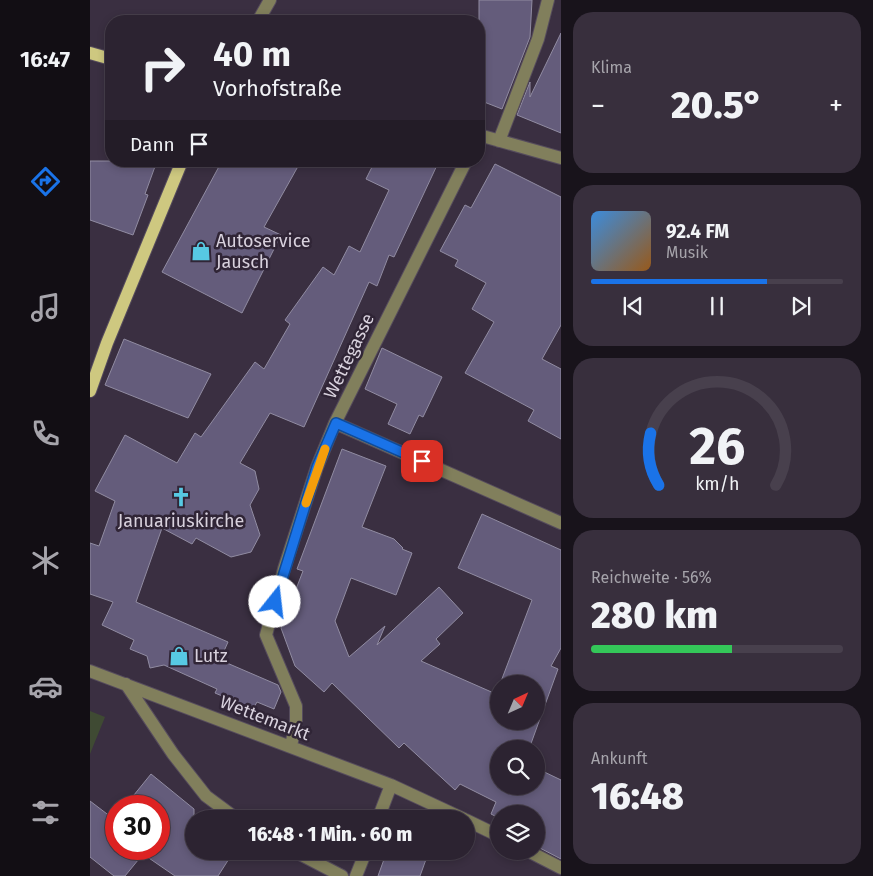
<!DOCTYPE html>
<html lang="de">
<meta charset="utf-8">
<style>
body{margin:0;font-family:"Fira Sans",sans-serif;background:#382f3d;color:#f1f3f6;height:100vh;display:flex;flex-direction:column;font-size:19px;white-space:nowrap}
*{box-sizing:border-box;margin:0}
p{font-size:16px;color:#a6a4ab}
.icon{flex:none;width:28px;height:28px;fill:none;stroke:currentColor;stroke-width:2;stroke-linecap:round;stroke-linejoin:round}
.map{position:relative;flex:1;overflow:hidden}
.drawer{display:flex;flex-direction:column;gap:12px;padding:12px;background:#18131b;width:312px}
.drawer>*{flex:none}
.top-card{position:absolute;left:15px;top:15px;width:380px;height:152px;border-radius:20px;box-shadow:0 2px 8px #0003,0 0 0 1px #48404d;background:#2c2331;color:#f1f3f6;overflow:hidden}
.needle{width:32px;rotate:44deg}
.buttons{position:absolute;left:400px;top:675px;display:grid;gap:10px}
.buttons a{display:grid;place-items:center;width:55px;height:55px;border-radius:50%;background:#2c2331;box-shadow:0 2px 8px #0003,0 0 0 1px #48404d;font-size:25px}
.speed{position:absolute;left:15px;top:795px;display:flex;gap:10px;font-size:25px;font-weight:700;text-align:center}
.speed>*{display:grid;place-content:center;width:65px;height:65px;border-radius:50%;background:#2c2331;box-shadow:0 2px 8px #0003,0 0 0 1px #48404d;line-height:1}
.speed .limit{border:8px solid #d22;background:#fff;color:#111}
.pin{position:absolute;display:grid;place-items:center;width:42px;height:42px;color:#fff;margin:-21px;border-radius:10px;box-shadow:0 2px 8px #0006}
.me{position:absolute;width:55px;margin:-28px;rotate:16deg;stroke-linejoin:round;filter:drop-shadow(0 0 4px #0008)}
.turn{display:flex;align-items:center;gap:18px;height:105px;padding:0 25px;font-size:22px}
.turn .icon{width:65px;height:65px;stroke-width:2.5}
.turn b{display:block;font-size:35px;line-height:42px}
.then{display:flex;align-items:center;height:48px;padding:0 25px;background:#0003;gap:10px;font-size:19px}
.big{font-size:38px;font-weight:800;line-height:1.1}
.drawer .widget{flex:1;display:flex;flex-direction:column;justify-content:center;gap:8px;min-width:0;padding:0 18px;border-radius:20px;background:#382f3d}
.drawer .dial{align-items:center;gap:0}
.dial svg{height:130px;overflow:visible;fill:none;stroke:#48404d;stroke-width:7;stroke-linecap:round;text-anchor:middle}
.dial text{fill:#f1f3f6;stroke:none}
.song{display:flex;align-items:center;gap:15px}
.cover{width:60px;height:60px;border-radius:8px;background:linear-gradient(135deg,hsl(210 70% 55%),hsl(30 70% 35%))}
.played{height:5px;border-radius:2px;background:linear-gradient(90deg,#1a73e8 70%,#48404d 70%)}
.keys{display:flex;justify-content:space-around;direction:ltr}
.heat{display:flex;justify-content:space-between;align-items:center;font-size:28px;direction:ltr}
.charge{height:8px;border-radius:4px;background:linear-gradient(90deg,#34c759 56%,#48404d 0)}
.trip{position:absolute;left:95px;top:810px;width:290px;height:50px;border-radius:25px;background:#2c2331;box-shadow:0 2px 8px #0003,0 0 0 1px #48404d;font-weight:800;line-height:50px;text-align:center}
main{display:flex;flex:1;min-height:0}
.dock{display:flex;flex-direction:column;width:90px;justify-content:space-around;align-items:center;background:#120e14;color:#a6a4ab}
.dock .icon{width:35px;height:35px}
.dock .on{color:#1a73e8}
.dock b{font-size:22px;color:#f1f3f6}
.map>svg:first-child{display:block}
</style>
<main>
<nav class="dock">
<b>16:47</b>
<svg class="icon on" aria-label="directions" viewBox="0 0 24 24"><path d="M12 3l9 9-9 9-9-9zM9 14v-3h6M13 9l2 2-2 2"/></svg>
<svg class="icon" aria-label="music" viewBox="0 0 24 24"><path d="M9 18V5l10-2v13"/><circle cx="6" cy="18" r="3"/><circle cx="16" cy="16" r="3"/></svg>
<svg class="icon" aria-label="phone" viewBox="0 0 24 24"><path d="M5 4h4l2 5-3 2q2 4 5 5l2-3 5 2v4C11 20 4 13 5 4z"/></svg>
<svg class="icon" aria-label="climate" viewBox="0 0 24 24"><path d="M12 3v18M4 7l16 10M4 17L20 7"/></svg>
<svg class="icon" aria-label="car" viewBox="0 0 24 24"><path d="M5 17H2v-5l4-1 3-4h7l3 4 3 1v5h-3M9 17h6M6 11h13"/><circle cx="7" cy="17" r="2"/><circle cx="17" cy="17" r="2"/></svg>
<svg class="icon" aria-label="filters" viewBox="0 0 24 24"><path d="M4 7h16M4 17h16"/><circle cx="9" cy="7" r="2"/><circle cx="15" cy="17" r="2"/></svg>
</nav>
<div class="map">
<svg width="471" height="876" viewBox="0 0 471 876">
<rect width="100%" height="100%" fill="#3a2f41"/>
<!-- green -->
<path fill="#3f4a33" d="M 0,711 L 15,717 L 0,754 Z"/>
<!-- building -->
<path fill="#645c7b" stroke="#918ca2" d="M 389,0 L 442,0 L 440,37 L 412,109 L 389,100 Z
M 471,33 L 471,133 L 427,115 L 440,82 L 440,97 Z
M 0,161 L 67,161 L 55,194 L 58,195 L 43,235 L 0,220 Z
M 132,161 L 211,161 L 174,227 L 191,235 L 152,313 L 72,272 Z
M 285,161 L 349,161 L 304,257 L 299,255 L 287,286 L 279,282 L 214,427 L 180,413 L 150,463 L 165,471 L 169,489 L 160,505 L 170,535 L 161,552 L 141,557 L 106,538 L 102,544 L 72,528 L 46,602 L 138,642 L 130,660 L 188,685 L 191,692 L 184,709 L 167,702 L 163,709 L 125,693 L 127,689 L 74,665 L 60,668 L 57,656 L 40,649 L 44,640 L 12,625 L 23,602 L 0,594 L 0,543 L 9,546 L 25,501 L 5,491 L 35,435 L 87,463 L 105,433 L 111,437 L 165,362 L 174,369 L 200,324 L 195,320 L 233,267 L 244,275 L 259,246 L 270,252 L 299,190 L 276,179 Z
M 405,164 L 471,197 L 471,325 L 452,359 L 471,369 L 471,439 L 438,421 L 444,410 L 375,373 L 404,322 L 382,309 L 396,283 L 365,266 L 368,260 L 350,251 L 375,205 L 381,208 Z
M 34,339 L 121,374 L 98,418 L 15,385 Z
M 292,348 L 352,377 L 333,417 L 329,415 L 320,434 L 298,424 L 307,404 L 275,389 Z
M 252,449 L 296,466 L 272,527 L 304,539 L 313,548 L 312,549 L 322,553 L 306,595 L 261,578 L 245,621 L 259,657 L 295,626 L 287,645 L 349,587 L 373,613 L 346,639 L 350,644 L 331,661 L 406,694 L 409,687 L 409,721 L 446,721 L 446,684 L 410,684 L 442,600 L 368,568 L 392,514 L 471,550 L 471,648 L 461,666 L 468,669 L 439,749 L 409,749 L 409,786 L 446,786 L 446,768 L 471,780 L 471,859 L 446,846 L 446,814 L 409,814 L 409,818 L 401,814 L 406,802 L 370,784 L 365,790 L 314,743 L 309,748 L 242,683 L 234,692 L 205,666 L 191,628 L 213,571 L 207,569 Z
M 61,774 L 104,809 L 104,851 L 144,851 L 128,876 L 85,876 L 53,854 L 35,876 L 24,876 L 0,857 L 0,801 L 25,820 L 26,818 L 26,849 L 69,849 L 69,806 L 35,806 Z
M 297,851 L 339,851 L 330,876 L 288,876 Z"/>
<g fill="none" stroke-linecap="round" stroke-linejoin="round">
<defs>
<path id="minor" d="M 168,21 L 180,0
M 389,135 L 471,158
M 409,141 L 448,39 L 458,0
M 245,423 L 471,523
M 0,671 L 301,785 L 374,819
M 36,684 L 83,754 L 116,796 L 147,819
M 201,746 L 206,722 L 206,706 L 176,635 L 194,569 L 227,467 L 245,423 L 376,161
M 288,819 L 301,785
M 376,820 L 409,836
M 204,851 L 252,876
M 438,851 L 471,868
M 266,876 L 276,851"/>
<path id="major" d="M 0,53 L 21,59
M 0,391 L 17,343 L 92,161"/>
</defs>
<!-- minor casing -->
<use href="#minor" stroke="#564c5d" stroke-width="14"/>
<!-- major casing -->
<use href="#major" stroke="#564c5d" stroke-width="14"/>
<!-- minor -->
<use href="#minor" stroke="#817f5c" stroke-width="12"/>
<!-- major -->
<use href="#major" stroke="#cec880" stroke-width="12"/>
</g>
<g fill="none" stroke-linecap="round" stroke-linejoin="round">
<defs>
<path id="route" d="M 185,602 L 227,467 L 246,423 L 332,461"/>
</defs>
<!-- route casing -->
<use href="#route" stroke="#114b97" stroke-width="12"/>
<!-- route -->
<use href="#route" stroke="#1a73e8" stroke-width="9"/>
<!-- slow -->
<path stroke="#f59e0b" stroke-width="9" d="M 216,503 L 235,449"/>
</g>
<!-- icons -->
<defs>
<symbol id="shop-bare" viewBox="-9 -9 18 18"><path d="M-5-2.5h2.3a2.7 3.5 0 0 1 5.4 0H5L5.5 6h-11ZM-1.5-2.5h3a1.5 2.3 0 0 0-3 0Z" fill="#57c9e3" stroke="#302536" stroke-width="2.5" paint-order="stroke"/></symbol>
<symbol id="church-bare" viewBox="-9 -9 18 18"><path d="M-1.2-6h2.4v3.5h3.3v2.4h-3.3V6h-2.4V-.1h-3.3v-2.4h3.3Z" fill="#57c9e3" stroke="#302536" stroke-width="2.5" paint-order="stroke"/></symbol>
</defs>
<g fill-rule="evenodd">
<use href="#shop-bare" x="97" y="237" width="28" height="28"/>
<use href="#church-bare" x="77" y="483" width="28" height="28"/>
<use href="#shop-bare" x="75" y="642" width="28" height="28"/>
</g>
<g text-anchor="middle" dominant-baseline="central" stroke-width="5" stroke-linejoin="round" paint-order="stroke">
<!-- poi labels -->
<g font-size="18" fill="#d8d1dd" stroke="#302536" text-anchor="start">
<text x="126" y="241">Autoservice<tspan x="126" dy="21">Jausch</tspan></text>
<text x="91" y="521" text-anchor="middle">Januariuskirche</text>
<text x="104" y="656">Lutz</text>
</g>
<!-- street labels -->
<g font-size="18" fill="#d8d1dd" stroke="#302536">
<text transform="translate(259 356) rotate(-64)">Wettegasse</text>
<text transform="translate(175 718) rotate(21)">Wettemarkt</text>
</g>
</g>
</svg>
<div class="buttons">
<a><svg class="needle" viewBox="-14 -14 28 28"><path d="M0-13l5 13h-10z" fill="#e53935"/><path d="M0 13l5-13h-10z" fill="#a6a4ab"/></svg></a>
<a><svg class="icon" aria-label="search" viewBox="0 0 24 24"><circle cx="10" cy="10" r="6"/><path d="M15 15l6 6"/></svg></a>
<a><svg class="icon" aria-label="layers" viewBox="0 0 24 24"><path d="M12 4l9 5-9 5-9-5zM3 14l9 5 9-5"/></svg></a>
</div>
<div class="speed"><div class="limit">30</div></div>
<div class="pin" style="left:332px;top:461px;background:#d93025"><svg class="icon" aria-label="arrive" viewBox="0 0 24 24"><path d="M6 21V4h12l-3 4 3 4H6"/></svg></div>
<svg class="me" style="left:185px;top:602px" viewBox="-20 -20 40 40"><circle r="19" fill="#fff"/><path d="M0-13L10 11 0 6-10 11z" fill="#1a73e8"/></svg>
<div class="trip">16:48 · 1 Min. · 60 m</div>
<div class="top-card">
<div class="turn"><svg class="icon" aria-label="right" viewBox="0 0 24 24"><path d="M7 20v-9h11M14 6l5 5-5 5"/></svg><div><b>40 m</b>Vorhofstraße</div></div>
<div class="then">Dann<svg class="icon" aria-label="arrive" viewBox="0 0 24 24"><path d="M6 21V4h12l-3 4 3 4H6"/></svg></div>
</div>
</div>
<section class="drawer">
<div class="widget"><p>Klima</p>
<div class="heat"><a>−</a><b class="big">20.5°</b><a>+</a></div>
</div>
<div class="widget">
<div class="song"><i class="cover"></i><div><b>92.4 FM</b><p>Musik</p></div></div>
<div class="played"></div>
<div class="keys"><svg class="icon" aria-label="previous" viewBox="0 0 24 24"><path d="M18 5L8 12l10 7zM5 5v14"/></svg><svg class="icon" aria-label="pause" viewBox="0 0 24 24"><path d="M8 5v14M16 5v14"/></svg><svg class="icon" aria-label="next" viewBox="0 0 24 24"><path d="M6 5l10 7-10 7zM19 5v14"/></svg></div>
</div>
<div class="widget dial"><svg viewBox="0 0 100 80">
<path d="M14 69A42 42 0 1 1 86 69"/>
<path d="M14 69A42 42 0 0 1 9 37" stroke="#1a73e8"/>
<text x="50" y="56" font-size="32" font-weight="700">26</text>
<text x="50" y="72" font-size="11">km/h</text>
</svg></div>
<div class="widget"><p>Reichweite · 56%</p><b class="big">280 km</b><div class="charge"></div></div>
<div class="widget"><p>Ankunft</p><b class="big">16:48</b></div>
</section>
</main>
